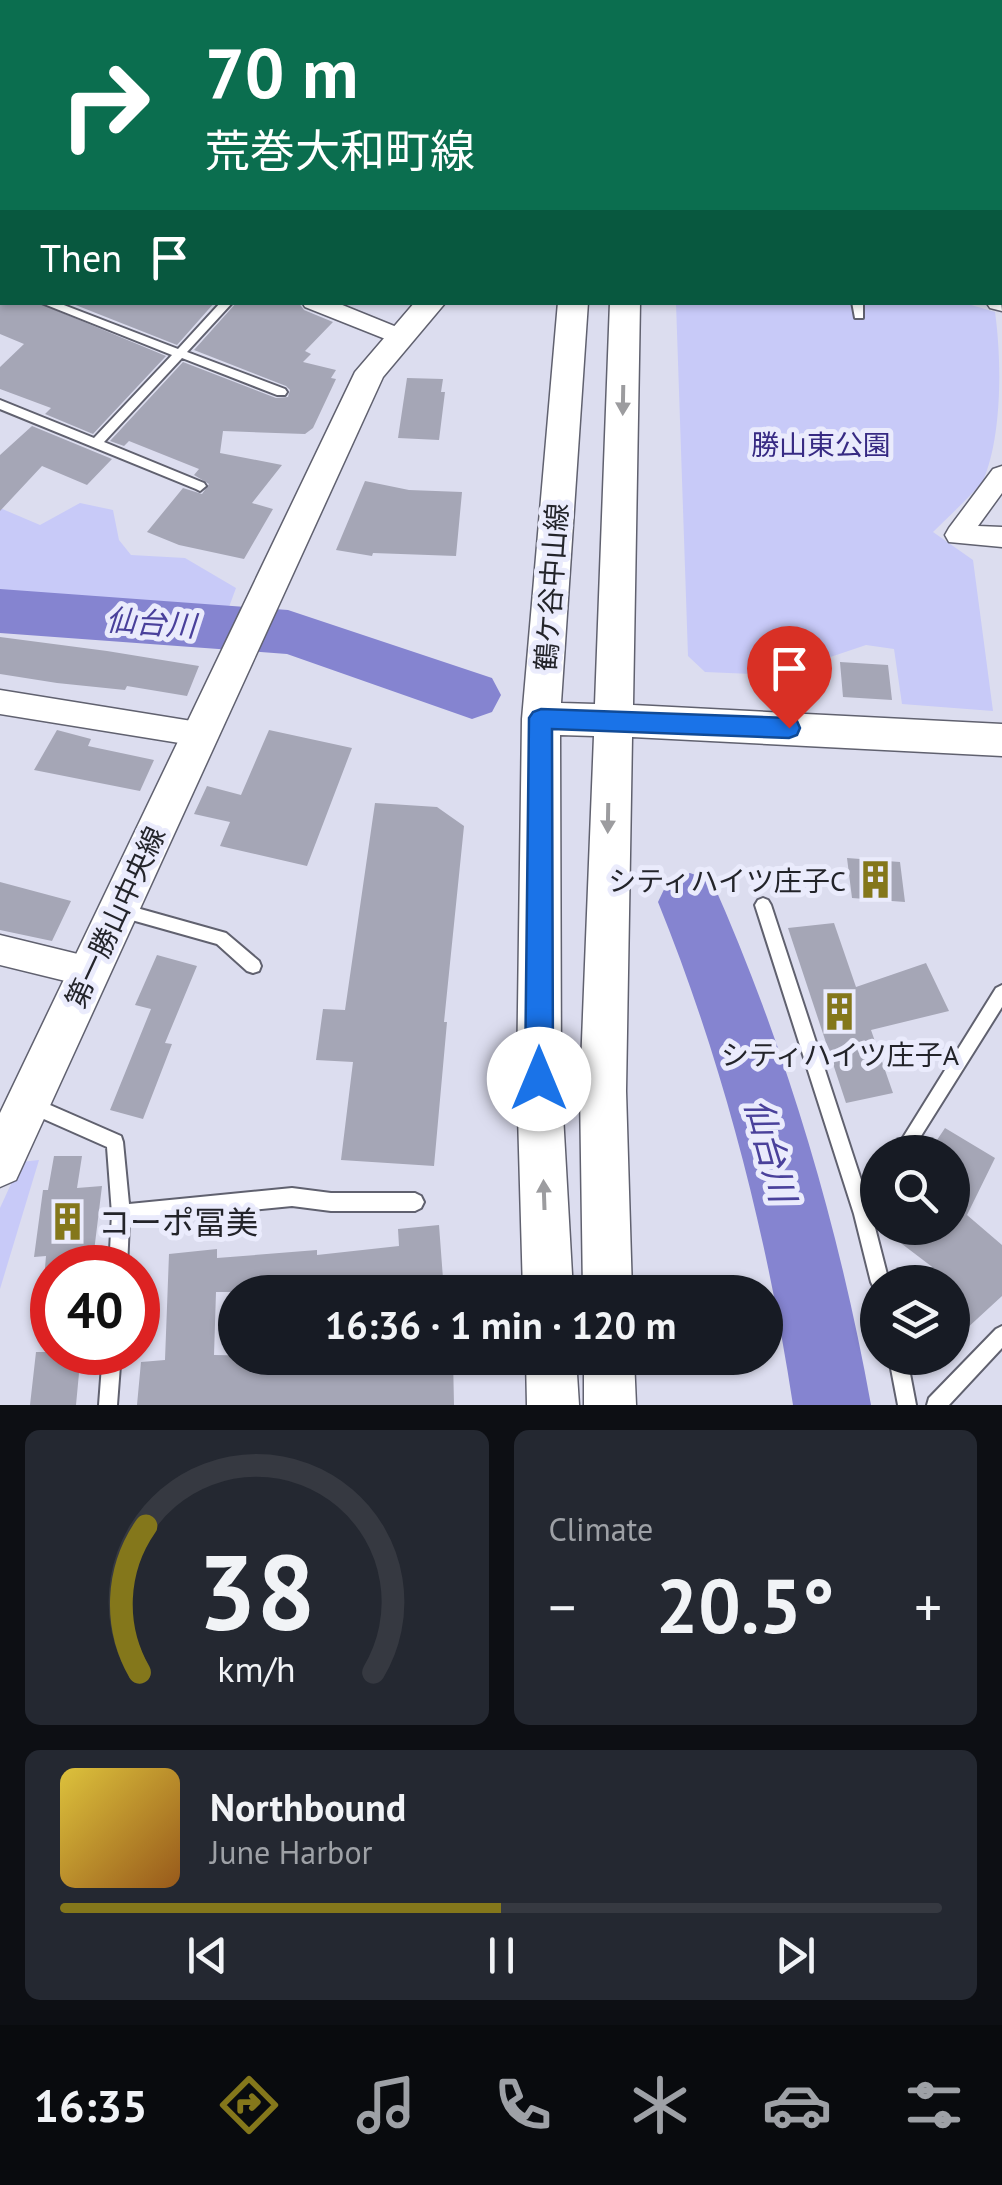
<!DOCTYPE html>
<meta charset="utf-8">
<style>
body{margin:0;font-family:"PT Sans","Noto Sans JP",sans-serif;background:#242831;color:#f1f3f6;height:100vh;display:flex;flex-direction:column;font-size:38px;white-space:nowrap}
*{box-sizing:border-box;margin:0}
p{font-size:32px;color:#9ea1a6}
.icon{flex:none;width:55px;height:55px;fill:none;stroke:currentColor;stroke-width:2;stroke-linecap:round;stroke-linejoin:round}
.map{position:relative;height:1405px;overflow:hidden}
.side{display:flex;flex-direction:column;gap:25px;padding:25px;background:#0d0f14;flex:1}
.side>*{flex:none}
.hud{position:absolute;left:0px;top:0px;width:1002px;height:305px;box-shadow:0 2px 8px #0004;background:#0b6e4f;color:#fff;overflow:hidden}
.tools{position:absolute;left:860px;top:1135px;display:grid;gap:20px}
.tools a{display:grid;place-items:center;width:110px;height:110px;border-radius:50%;background:#171b24;box-shadow:0 2px 8px #0004;font-size:50px}
.speed{position:absolute;left:30px;top:1245px;display:flex;gap:20px;font-size:50px;font-weight:700;text-align:center}
.speed>*{display:grid;place-content:center;width:130px;height:130px;border-radius:50%;background:#171b24;box-shadow:0 2px 8px #0004;line-height:1}
.speed .limit{border:15px solid #d22;background:#fff;color:#111}
.pin{position:absolute;display:grid;place-items:center;width:85px;height:85px;color:#fff;margin:-102px -42px;border-radius:50% 50% 50% 0;rotate:-45deg;box-shadow:0 0 10px #0007}
.pin .icon{rotate:45deg}
.me{position:absolute;width:110px;margin:-55px;rotate:0deg;stroke-linejoin:round;filter:drop-shadow(0 0 8px #0008)}
.turn{display:flex;align-items:center;gap:35px;height:210px;padding:0 40px;font-size:45px}
.turn .icon{width:130px;height:130px;stroke-width:2.5}
.turn b{display:block;font-size:70px;line-height:85px}
.then{display:flex;align-items:center;height:95px;padding:0 40px;background:#0003;gap:20px;font-size:38px}
.big{font-size:75px;font-weight:700;line-height:1.1}
.side .widget{flex:1;display:flex;flex-direction:column;justify-content:center;gap:15px;min-width:0;padding:0 35px;border-radius:15px;background:#242831}
.side .dial{align-items:center;gap:0}
.dial svg{height:260px;overflow:visible;fill:none;stroke:#363941;stroke-width:7;stroke-linecap:round;text-anchor:middle}
.dial text{fill:#f1f3f6;stroke:none}
.song{display:flex;align-items:center;gap:30px}
.cover{width:120px;height:120px;border-radius:15px;background:linear-gradient(135deg,hsl(50 70% 55%),hsl(30 70% 35%))}
.played{height:10px;border-radius:5px;background:linear-gradient(90deg,#84771b 50%,#363941 50%)}
.keys{display:flex;justify-content:space-around;direction:ltr}
.heat{display:flex;justify-content:space-between;align-items:center;font-size:55px;direction:ltr}
.side .tiles{flex:1;display:grid;gap:25px;grid-template-columns:1fr 1fr}
.widget:last-child{grid-column:span 2}
.trip{position:absolute;left:218px;top:1275px;width:565px;height:100px;border-radius:50px;background:#171b24;box-shadow:0 2px 8px #0004;font-weight:700;line-height:100px;text-align:center}
.tabs{display:flex;height:160px;justify-content:space-around;align-items:center;background:#090b0e;color:#9ea1a6}
.tabs .icon{width:70px;height:70px}
.tabs .active{color:#84771b}
.tabs b{font-size:45px;color:#f1f3f6}
.map>svg:first-child{display:block}
</style>
<div class="map">
<svg width="1002" height="1405" viewBox="0 0 1002 1405">
<rect width="100%" height="100%" fill="#dcddef"/>
<!-- green -->
<path fill="#c8caf8" d="M 961,302 L 995,312 C 1002,362 1002,437 983,481 C 968,499 949,516 933,532 L 973,560 L 993,711 L 902,704 L 894,649 L 866,645 L 777,675 L 705,672 L 688,656 L 676,303 Z
M 80,503 L 113,510 L 119,540 L 131,555 L 185,558 L 236,588 L 222,626 L 0,602 L 0,508 L 40,525 Z
M 39,1160 L 0,1289 L 0,1208 L 21,1162 Z"/>
<g fill="none" stroke-linecap="round" stroke-linejoin="round">
<!-- river -->
<path fill="#8584d0" fill-rule="evenodd" d="M 0,589 L 288,610 L 492,678 L 501,695 L 492,712 L 472,719 L 287,654 L 0,633 Z
M 690,873 L 712,881 C 786,1047 839,1227 871,1405 L 793,1405 C 767,1235 723,1062 658,902 L 668,881 Z"/>
</g>
<!-- building -->
<path fill="#a5a6b6" d="M 0,302 L 36,302 L 166,356 L 93,434 L 45,414 L 51,408 L 0,389 L 0,367 L 24,344 L 0,334 Z
M 68,302 L 215,302 L 177,345 Z
M 237,302 L 298,302 L 304,310 L 333,322 L 305,351 L 311,354 L 303,362 L 336,370 L 331,378 L 336,379 L 313,428 L 305,434 L 223,431 L 220,453 L 282,465 L 252,503 L 273,509 L 244,559 L 179,545 L 147,532 L 183,488 L 202,494 L 209,484 L 194,475 L 199,469 L 129,441 L 124,446 L 110,441 L 183,362 L 276,398 L 288,397 L 290,390 L 286,386 L 194,350 Z
M 407,378 L 443,379 L 441,392 L 445,392 L 439,440 L 398,438 Z
M 32,426 L 112,459 L 87,485 L 42,466 L 0,511 L 0,455 Z
M 365,481 L 409,490 L 462,492 L 456,556 L 373,553 L 372,556 L 336,550 Z
M 0,637 L 107,651 L 199,666 L 187,696 L 127,686 L 125,690 L 57,683 L 0,674 Z
M 840,662 L 888,665 L 892,700 L 843,697 Z
M 57,730 L 91,739 L 88,746 L 154,760 L 140,791 L 34,770 Z
M 269,730 L 352,748 L 307,866 L 220,846 L 230,822 L 194,814 L 207,786 L 241,795 Z
M 375,803 L 437,807 L 464,826 L 444,1022 L 447,1022 L 434,1166 L 341,1160 L 353,1062 L 316,1060 L 323,1009 L 345,1010 Z
M 847,858 L 900,862 L 905,902 L 852,898 Z
M 0,882 L 71,901 L 52,941 L 0,930 Z
M 834,923 L 856,987 L 926,963 L 949,1011 L 871,1030 L 893,1093 L 846,1103 L 788,928 Z
M 157,955 L 197,966 L 165,1043 L 172,1044 L 143,1119 L 110,1110 L 151,1009 L 135,1005 Z
M 945,1128 L 995,1158 L 967,1215 L 1002,1245 L 1002,1296 L 952,1342 L 952,1282 L 881,1228 L 952,1228 L 952,1152 L 931,1149 Z
M 54,1156 L 82,1156 L 77,1188 L 102,1186 L 92,1268 L 45,1268 L 46,1256 L 34,1257 L 43,1190 L 48,1190 Z
M 439,1225 L 444,1292 L 216,1292 L 214,1355 L 365,1358 L 366,1367 L 453,1358 L 454,1405 L 137,1405 L 141,1362 L 165,1360 L 169,1254 L 217,1249 L 217,1258 L 317,1250 L 317,1255 L 399,1246 L 398,1229 Z
M 36,1352 L 81,1352 L 76,1405 L 30,1405 Z"/>
<g fill="none" stroke-linecap="round" stroke-linejoin="round">
<defs>
<path id="lane" d="M 0,282 L 2,283 L 2,290 L 0,290 Z
M 39,302 L 56,302 L 178,349 L 221,302 L 233,302 L 187,352 L 285,389 L 287,392 L 285,395 L 277,395 L 182,358 L 104,442 L 204,483 L 206,486 L 200,491 L 196,489 L 0,409 L 0,400 L 94,438 L 172,355 Z
M 852,302 L 863,302 L 863,318 L 855,318 Z
M 763,898 L 768,900 L 771,905 L 866,1195 L 872,1186 L 878,1184 L 878,1208 L 872,1216 L 889,1282 L 878,1282 L 878,1290 L 874,1288 L 871,1282 L 854,1214 L 755,905 L 758,900 Z
M 119,903 L 226,933 L 259,961 L 261,966 L 259,971 L 253,973 L 247,971 L 217,944 L 114,915 L 111,910 L 114,905 Z
M 1002,985 L 1002,1007 L 911,1152 L 894,1152 L 996,988 Z
M 34,1098 L 121,1136 L 123,1142 L 129,1204 L 292,1188 L 331,1193 L 415,1193 L 421,1196 L 424,1202 L 421,1208 L 415,1211 L 331,1211 L 292,1206 L 129,1222 L 127,1268 L 109,1268 L 112,1214 L 107,1147 L 28,1112 L 26,1106 L 28,1100 Z
M 1002,1326 L 1002,1348 L 949,1405 L 927,1405 L 929,1398 L 996,1329 Z
M 103,1352 L 121,1352 L 117,1405 L 99,1405 Z
M 889,1358 L 907,1358 L 916,1405 L 898,1405 Z"/>
<path id="street" d="M 400,0 L 418,0 L 418,2 L 401,2 Z
M 537,0 L 555,0 L 555,2 L 538,2 Z
M 668,0 L 686,0 L 686,2 L 669,2 Z
M 807,0 L 825,0 L 826,2 L 809,2 Z
M 936,0 L 954,0 L 955,2 L 938,2 Z
M 1000,53 L 1002,53 L 1002,63 L 1000,63 Z
M 1000,244 L 1002,245 L 1002,267 L 1000,266 Z
M 302,302 L 335,302 L 409,332 L 412,337 L 409,342 L 393,342 L 305,307 Z
M 1002,466 L 1002,493 L 978,526 L 1002,527 L 1002,547 L 949,542 L 945,535 L 949,528 L 993,469 Z
M 0,690 L 198,722 L 208,726 L 212,734 L 208,742 L 198,746 L 0,714 Z
M 0,935 L 90,957 L 101,961 L 106,972 L 101,983 L 90,987 L 0,965 Z"/>
<path id="secondary" d="M 576,0 L 600,0 L 600,2 L 577,2 Z
M 620,0 L 644,0 L 644,2 L 621,2 Z
M 0,85 L 2,86 L 2,102 L 0,101 Z
M 1000,291 L 1002,311 L 990,308 L 986,302 L 1000,302 Z
M 415,302 L 446,302 L 383,377 L 16,1180 L 0,1187 L 0,1113 L 355,372 Z
M 558,302 L 588,302 L 561,703 L 595,704 L 610,302 L 640,302 L 633,705 L 1002,724 L 1002,756 L 632,737 L 626,1091 L 632,1292 L 583,1292 L 580,1091 L 594,736 L 560,735 L 561,1079 L 573,1292 L 523,1292 L 517,1079 L 522,719 Z
M 526,1358 L 576,1358 L 579,1405 L 527,1405 Z
M 584,1358 L 634,1358 L 636,1405 L 584,1405 Z"/>
</defs>
<!-- lane casing -->
<use href="#lane" stroke="#60616f" stroke-width="4"/>
<!-- street casing -->
<use href="#street" stroke="#60616f" stroke-width="3"/>
<!-- secondary casing -->
<use href="#secondary" stroke="#60616f" stroke-width="3"/>
<!-- lane -->
<use href="#lane" fill="#fff" fill-rule="evenodd"/>
<!-- street -->
<use href="#street" fill="#fff" fill-rule="evenodd"/>
<!-- secondary -->
<use href="#secondary" fill="#fff" fill-rule="evenodd"/>
</g>
<!-- one-way arrows -->
<defs><path id="oneway-solid" d="M-6-.8H1V-3.2L6.5 0L1 3.2V.8H-6Z" transform="scale(2.5)"/></defs>
<g fill="#9c9c9f">
<use href="#oneway-solid" transform="translate(623 400) rotate(91)"/>
<use href="#oneway-solid" transform="translate(608 818) rotate(91)"/>
<use href="#oneway-solid" transform="translate(544 1195) rotate(-92)"/>
</g>
<!-- route -->
<path fill="#1a73e8" stroke="#114b97" stroke-width="2.5" d="M 541,709 L 789,718 L 797,721 L 800,728 L 797,735 L 789,738 L 552,729 L 553,1079 L 549,1089 L 539,1093 L 529,1089 L 525,1079 L 529,718 L 533,712 Z"/>
<!-- icons -->
<defs>
<symbol id="building-bare" viewBox="-9 -9 18 18"><path d="M-4-6H4V6H1V3H-1V6H-4ZM-2.5-4.3h1.7v1.8h-1.7ZM.8-4.3h1.7v1.8H.8ZM-2.5-1h1.7V.8h-1.7ZM.8-1h1.7V.8H.8Z" fill="#84771b" stroke="#eaebfc" stroke-width="2.5" paint-order="stroke"/></symbol>
</defs>
<g fill-rule="evenodd">
<use href="#building-bare" x="848" y="852" width="55" height="55"/>
<use href="#building-bare" x="812" y="984" width="55" height="55"/>
<use href="#building-bare" x="40" y="1194" width="55" height="55"/>
</g>
<g text-anchor="middle" dominant-baseline="central" stroke-width="10" stroke-linejoin="round" paint-order="stroke">
<!-- park labels -->
<g font-size="28" fill="#372a83" stroke="#eaebfc">
<text x="821" y="444">勝山東公園</text>
</g>
<!-- street labels -->
<g font-size="28" fill="#23242a" stroke="#eaebfc">
<text transform="translate(551 587) rotate(-86)">鶴ケ谷中山線</text>
<text transform="translate(115 917) rotate(-65)">第一勝山中央線</text>
</g>
<!-- poi labels -->
<g font-size="28" fill="#23242a" stroke="#eaebfc" text-anchor="end">
<text x="846" y="880">シティハイツ庄子C</text>
<text x="840" y="1054" text-anchor="middle">シティハイツ庄子A</text>
</g>
<!-- water labels -->
<g font-size="30" font-style="italic" fill="#4a419b" stroke="#eaebfc">
<text transform="translate(151 622) rotate(4)">仙台川</text>
</g>
<!-- near-poi labels -->
<g font-size="32" fill="#23242a" stroke="#eaebfc" text-anchor="start">
<text x="98" y="1222">コーポ冨美</text>
</g>
<!-- near-water labels -->
<g font-size="35" font-style="italic" fill="#4a419b" stroke="#eaebfc">
<text transform="translate(771 1150) rotate(75)">仙台川</text>
</g>
</g>
</svg>
<div class="tools">
<a><svg class="icon" aria-label="search" viewBox="0 0 24 24"><circle cx="10" cy="10" r="6"/><path d="M15 15l6 6"/></svg></a>
<a><svg class="icon" aria-label="layers" viewBox="0 0 24 24"><path d="M12 4l9 5-9 5-9-5zM3 14l9 5 9-5"/></svg></a>
</div>
<div class="speed"><div class="limit">40</div></div>
<div class="pin" style="left:789px;top:728px;background:#d93025"><svg class="icon" aria-label="arrive" viewBox="0 0 24 24"><path d="M6 21V4h12l-3 4 3 4H6"/></svg></div>
<svg class="me" style="left:539px;top:1079px" viewBox="-20 -20 40 40"><circle r="19" fill="#fff"/><path d="M0-13L10 11 0 6-10 11z" fill="#1a73e8"/></svg>
<div class="trip">16:36 · 1 min · 120 m</div>
<div class="hud">
<div class="turn"><svg class="icon" aria-label="right" viewBox="0 0 24 24"><path d="M7 20v-9h11M14 6l5 5-5 5"/></svg><div><b>70 m</b>荒巻大和町線</div></div>
<div class="then">Then<svg class="icon" aria-label="arrive" viewBox="0 0 24 24"><path d="M6 21V4h12l-3 4 3 4H6"/></svg></div>
</div>
</div>
<section class="side">
<div class="tiles">
<div class="widget dial"><svg viewBox="0 0 100 80">
<path d="M14 69A42 42 0 1 1 86 69"/>
<path d="M14 69A42 42 0 0 1 16 24" stroke="#84771b"/>
<text x="50" y="56" font-size="32" font-weight="700">38</text>
<text x="50" y="72" font-size="11">km/h</text>
</svg></div>
<div class="widget"><p>Climate</p>
<div class="heat"><a>−</a><b class="big">20.5°</b><a>+</a></div>
</div>
<div class="widget">
<div class="song"><i class="cover"></i><div><b>Northbound</b><p>June Harbor</p></div></div>
<div class="played"></div>
<div class="keys"><svg class="icon" aria-label="previous" viewBox="0 0 24 24"><path d="M18 5L8 12l10 7zM5 5v14"/></svg><svg class="icon" aria-label="pause" viewBox="0 0 24 24"><path d="M8 5v14M16 5v14"/></svg><svg class="icon" aria-label="next" viewBox="0 0 24 24"><path d="M6 5l10 7-10 7zM19 5v14"/></svg></div>
</div>
</div>
</section>
<nav class="tabs">
<b>16:35</b>
<svg class="icon active" aria-label="directions" viewBox="0 0 24 24"><path d="M12 3l9 9-9 9-9-9zM9 14v-3h6M13 9l2 2-2 2"/></svg>
<svg class="icon" aria-label="music" viewBox="0 0 24 24"><path d="M9 18V5l10-2v13"/><circle cx="6" cy="18" r="3"/><circle cx="16" cy="16" r="3"/></svg>
<svg class="icon" aria-label="phone" viewBox="0 0 24 24"><path d="M5 4h4l2 5-3 2q2 4 5 5l2-3 5 2v4C11 20 4 13 5 4z"/></svg>
<svg class="icon" aria-label="climate" viewBox="0 0 24 24"><path d="M12 3v18M4 7l16 10M4 17L20 7"/></svg>
<svg class="icon" aria-label="car" viewBox="0 0 24 24"><path d="M5 17H2v-5l4-1 3-4h7l3 4 3 1v5h-3M9 17h6M6 11h13"/><circle cx="7" cy="17" r="2"/><circle cx="17" cy="17" r="2"/></svg>
<svg class="icon" aria-label="filters" viewBox="0 0 24 24"><path d="M4 7h16M4 17h16"/><circle cx="9" cy="7" r="2"/><circle cx="15" cy="17" r="2"/></svg>
</nav>
